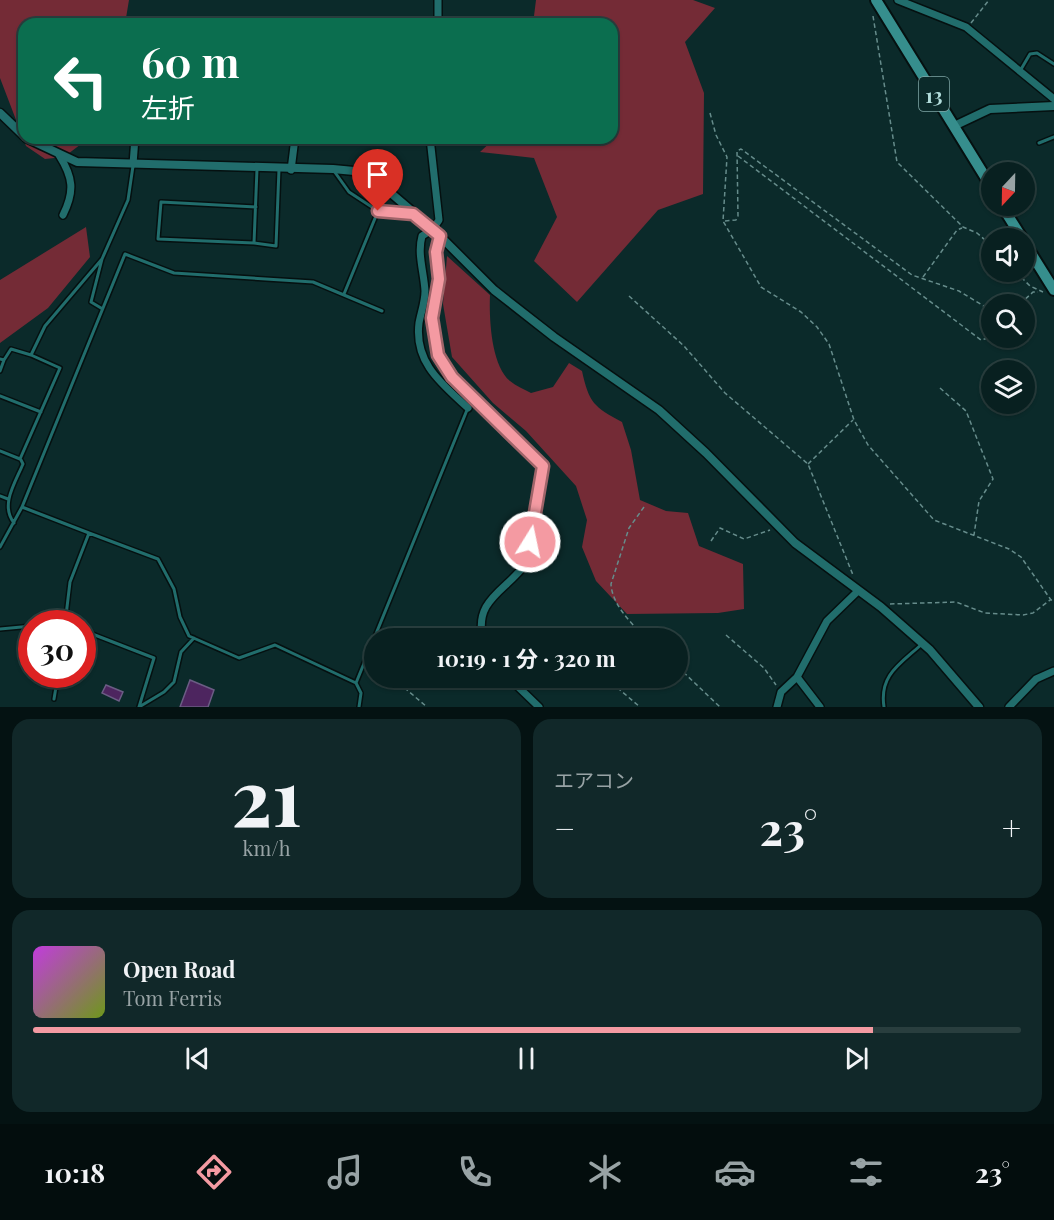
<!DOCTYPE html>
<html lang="ja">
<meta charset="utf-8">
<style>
body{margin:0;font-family:"Playfair Display","Noto Sans JP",serif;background:#112829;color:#f1f3f6;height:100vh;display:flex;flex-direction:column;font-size:22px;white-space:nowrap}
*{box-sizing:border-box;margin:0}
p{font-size:20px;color:#98a3a5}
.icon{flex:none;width:33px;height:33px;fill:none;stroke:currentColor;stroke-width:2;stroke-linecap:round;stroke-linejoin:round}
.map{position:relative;height:707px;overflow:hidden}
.details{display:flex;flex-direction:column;gap:12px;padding:12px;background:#041212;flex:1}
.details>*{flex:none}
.hud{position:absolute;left:18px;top:18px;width:600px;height:126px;border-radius:18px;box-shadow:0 2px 4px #0004,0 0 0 2px #293e3e;background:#0b6e4f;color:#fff;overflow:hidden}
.needle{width:39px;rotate:202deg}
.buttons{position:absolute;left:981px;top:162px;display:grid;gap:12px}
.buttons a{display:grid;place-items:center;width:54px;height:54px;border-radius:50%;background:#082020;box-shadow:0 2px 4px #0004,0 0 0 2px #293e3e;font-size:30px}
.speed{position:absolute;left:18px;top:610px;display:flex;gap:12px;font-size:30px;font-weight:700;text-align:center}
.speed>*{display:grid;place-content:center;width:78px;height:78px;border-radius:50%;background:#082020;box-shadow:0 2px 4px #0004,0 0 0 2px #293e3e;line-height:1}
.speed .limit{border:9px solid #d22;background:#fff;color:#111}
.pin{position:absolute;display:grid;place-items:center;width:51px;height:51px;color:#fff;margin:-62px -26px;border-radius:50% 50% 50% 0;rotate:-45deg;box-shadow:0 0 6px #0007}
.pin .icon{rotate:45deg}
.me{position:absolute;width:66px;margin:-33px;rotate:10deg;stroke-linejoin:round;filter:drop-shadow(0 0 4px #0008)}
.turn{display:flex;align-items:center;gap:21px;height:126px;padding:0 24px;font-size:27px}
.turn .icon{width:78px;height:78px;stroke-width:2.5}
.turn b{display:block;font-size:42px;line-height:51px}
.big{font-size:45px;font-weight:700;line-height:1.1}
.details .widget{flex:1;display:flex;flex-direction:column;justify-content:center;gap:9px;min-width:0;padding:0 21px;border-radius:18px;background:#112829}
.details .dial{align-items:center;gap:0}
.dial b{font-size:78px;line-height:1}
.song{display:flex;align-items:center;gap:18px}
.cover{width:72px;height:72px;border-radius:9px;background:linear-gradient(135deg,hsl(290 70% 55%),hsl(80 70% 35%))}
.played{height:6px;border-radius:3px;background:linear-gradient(90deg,#f49aa2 85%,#293e3e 85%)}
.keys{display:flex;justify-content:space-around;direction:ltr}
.heat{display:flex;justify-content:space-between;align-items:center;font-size:33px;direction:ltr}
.details .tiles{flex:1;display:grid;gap:12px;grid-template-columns:1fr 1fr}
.widget:last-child{grid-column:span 2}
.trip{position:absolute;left:364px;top:628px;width:324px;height:60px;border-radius:30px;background:#082020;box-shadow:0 2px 4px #0004,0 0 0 2px #293e3e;font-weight:700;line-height:60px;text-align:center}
.dock{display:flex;height:96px;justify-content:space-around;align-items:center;background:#030d0d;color:#98a3a5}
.dock .icon{width:42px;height:42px}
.dock .active{color:#f49aa2}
.dock b{font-size:27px;color:#f1f3f6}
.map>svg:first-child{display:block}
</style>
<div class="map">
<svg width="1054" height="707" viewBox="0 0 1054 707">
<rect width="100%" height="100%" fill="#0b2a2a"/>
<!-- green -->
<path fill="#742b36" d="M 0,0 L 129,0 L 125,24 L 24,24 L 24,138 L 89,138 L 64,157 L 45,159 L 26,146 L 0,78 Z
M 536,0 L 693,0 L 715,8 L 685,42 L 704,93 L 703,194 L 658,210 L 577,302 L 534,261 L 557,217 L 534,158 L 480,152 L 495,138 L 612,138 L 612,24 L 533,24 Z
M 86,227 L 90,257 L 48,308 L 0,343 L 0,280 Z
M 447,256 L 490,295 C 489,318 491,365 510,381 C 516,386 524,389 531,393 L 553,387 L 569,363 L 582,371 C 589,403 594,407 622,422 L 631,450 L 640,500 L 666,511 L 688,513 L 699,546 L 743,564 L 744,609 L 718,613 L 627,614 L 596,581 L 582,547 L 587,520 L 576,486 L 526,431 L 493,403 L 452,357 L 443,304 Z"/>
<!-- water -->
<path fill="#4d255f" stroke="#6b5c84" stroke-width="1.5" d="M 190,680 L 214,690 L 208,707 L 180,707 Z
M 106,685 L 123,692 L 119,701 L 102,693 Z"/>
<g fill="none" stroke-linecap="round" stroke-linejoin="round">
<defs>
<path id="service" d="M 1020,71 L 1030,54 L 1037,53 L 1054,64
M 1039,143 L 1054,137
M 257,169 L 254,243 L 276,246 L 279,169
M 334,171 L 349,192 L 378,211
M 254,243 L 158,239 L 161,202 L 256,207
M 344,294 L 378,211 L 409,213
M 101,308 L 91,302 L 102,259 L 128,200 L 133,166
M 0,359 L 4,360 L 11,349 L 31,355
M 0,371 L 4,360
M 0,396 L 41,412
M 0,451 L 20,459 L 60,368 L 31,355 L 45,326 L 102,259
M 0,496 L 8,499
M 14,523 C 0,505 15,483 23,464 L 21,460
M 89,533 L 158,559 L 174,589 L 180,617 L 189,636 L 239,658 L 275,645 L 356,683 L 467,410
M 0,547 L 22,507
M 56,624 L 67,624
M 65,624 L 70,582 L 89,533 L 22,507 L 125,254 L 174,273 L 313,282 L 382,311
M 0,629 L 32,626
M 82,630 L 154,658 L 139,707
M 356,683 L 361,693 L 359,707
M 54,699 L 58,675
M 139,707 L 164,692 L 174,682 L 181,652 L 194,638
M 884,707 C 879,675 900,664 922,644"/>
<path id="minor" d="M 438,0 L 438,24
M 898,0 L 966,27 L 1054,99
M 430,138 L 439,220 L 433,229 L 422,236 C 417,254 424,272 425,291 C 425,302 421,312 419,323 C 414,363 442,384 468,408
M 59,155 C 73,177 75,191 63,215
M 133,164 L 135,138
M 291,170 L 295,138
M 440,236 L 436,252 L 439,279 L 432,318 L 438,355 L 452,377 L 543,466 C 540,483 532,553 526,563 C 508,590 473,599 483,639
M 797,677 L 820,707
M 509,678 L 539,707
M 777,707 L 781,692 L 797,677 L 827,621 L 858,591
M 1009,707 L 1036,679 L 1054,671"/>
<path id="tertiary" d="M 0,113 L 24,136
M 954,126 L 990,109 L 1054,106
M 26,138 L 77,162 L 333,169 L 354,171 L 379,183 L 433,229 L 494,290 L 554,337 L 659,410 L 706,453 L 795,543 L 881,607 L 930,650 L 979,707"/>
<path id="primary" d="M 876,0 L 992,188
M 1002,206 L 1022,238
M 1024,242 L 1054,290"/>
</defs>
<!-- service casing -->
<use href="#service" stroke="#051010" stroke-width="6"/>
<!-- minor casing -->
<use href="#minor" stroke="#051010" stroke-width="10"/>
<!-- tertiary casing -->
<use href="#tertiary" stroke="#051010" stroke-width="11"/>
<!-- primary casing -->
<use href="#primary" stroke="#051010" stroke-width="14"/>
<!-- path -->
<path stroke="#668c8b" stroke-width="1.5" stroke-dasharray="4.5 3" stroke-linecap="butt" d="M 873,16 L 897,162 L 963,227 L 977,233 L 992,246
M 971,23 L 989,0
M 710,113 L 716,135 L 727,157 L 723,221 L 761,287 L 801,312 L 817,327 L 829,344 L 854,420 L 868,445 L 934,520 L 1009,549 L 1021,557 L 1051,600 L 1054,600
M 738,156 L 981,340 L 992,337
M 725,221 L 736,220 L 738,216 L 737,151 L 741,149 L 912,275 L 959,291 L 992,311
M 1016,272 L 1030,286 L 1043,292
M 923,277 L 957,230 L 962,228
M 629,296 L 684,346 L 725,393 L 808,464 L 853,575
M 1020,304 L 1033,292 L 1038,292
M 940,388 L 966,411 L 993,479 L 979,501 L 974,535
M 808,464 L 853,420
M 644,507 L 629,528 L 611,584 C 612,605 633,626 648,639
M 711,541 L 720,528 L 744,539 L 770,530
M 890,604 L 956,602 L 985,613 L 1023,615 L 1033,613 L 1050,600
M 726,635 L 764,668 L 776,685
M 678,667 L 720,707
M 393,678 L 427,707
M 606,678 L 640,707"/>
<!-- service -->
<use href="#service" stroke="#216d6c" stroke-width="3"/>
<!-- minor -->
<use href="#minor" stroke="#216d6c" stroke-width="7"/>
<!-- tertiary -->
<use href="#tertiary" stroke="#216d6c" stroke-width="8"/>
<!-- primary -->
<use href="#primary" stroke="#368e8d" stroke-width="10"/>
</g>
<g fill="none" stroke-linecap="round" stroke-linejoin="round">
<defs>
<path id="route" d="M 378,211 L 413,214 L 440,236 L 436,252 L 439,279 L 432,318 L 438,355 L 452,377 L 543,466 L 530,542"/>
</defs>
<!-- route casing -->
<use href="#route" stroke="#9f6469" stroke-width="15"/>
<!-- route -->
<use href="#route" stroke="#f49aa2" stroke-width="10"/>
</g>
<g text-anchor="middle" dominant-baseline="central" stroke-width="6" stroke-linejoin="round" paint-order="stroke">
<!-- shield labels -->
<rect fill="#0b2a2a" stroke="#80a7a7" stroke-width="1.5" x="919" y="77" width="30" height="34" rx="4.5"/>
<g font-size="20" font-weight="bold" fill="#b2dddc">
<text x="934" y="94">13</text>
</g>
</g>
</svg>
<div class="buttons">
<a><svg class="needle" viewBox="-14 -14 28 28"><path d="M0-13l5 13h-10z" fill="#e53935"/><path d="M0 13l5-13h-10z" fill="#98a3a5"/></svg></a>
<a><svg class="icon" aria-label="sound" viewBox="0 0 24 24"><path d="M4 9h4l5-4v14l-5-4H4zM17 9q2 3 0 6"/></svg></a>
<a><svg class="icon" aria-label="search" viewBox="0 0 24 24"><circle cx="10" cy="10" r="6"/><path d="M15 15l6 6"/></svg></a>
<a><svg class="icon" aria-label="layers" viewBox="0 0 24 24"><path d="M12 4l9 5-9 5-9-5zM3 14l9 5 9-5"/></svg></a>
</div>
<div class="speed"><div class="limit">30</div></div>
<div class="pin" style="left:378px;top:211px;background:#d93025"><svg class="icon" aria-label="arrive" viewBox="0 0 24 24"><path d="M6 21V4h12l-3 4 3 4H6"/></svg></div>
<svg class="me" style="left:530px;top:542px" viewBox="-20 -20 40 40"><circle r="17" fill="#f49aa2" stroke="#fff" stroke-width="3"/><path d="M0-11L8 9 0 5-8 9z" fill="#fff"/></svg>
<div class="trip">10:19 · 1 分 · 320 m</div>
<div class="hud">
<div class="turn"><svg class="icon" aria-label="left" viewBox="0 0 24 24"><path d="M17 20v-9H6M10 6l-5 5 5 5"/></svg><div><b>60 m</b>左折</div></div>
</div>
</div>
<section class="details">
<div class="tiles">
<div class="widget dial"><b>21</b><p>km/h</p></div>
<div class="widget"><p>エアコン</p>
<div class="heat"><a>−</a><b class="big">23°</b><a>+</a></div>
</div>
<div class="widget">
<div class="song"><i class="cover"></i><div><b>Open Road</b><p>Tom Ferris</p></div></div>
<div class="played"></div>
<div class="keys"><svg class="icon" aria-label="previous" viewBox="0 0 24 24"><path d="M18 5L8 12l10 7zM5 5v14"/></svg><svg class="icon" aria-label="pause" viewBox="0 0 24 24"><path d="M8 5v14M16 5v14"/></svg><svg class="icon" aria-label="next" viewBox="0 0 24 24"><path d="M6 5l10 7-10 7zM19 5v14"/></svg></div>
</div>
</div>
</section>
<nav class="dock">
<b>10:18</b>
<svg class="icon active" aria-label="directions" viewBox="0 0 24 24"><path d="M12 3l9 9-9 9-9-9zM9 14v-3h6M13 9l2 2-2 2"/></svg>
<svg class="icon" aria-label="music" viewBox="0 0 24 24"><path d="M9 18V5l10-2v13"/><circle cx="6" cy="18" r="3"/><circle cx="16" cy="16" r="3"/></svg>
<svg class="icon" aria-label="phone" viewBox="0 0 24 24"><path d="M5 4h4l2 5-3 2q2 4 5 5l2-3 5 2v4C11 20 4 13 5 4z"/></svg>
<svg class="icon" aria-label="climate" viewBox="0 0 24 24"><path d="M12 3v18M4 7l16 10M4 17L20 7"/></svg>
<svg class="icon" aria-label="car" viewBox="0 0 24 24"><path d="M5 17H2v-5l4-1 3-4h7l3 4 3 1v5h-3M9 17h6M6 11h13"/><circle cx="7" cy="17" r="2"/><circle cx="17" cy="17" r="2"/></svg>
<svg class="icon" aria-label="filters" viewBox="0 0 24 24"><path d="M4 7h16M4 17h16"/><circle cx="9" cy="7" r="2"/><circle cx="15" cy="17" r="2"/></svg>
<b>23°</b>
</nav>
